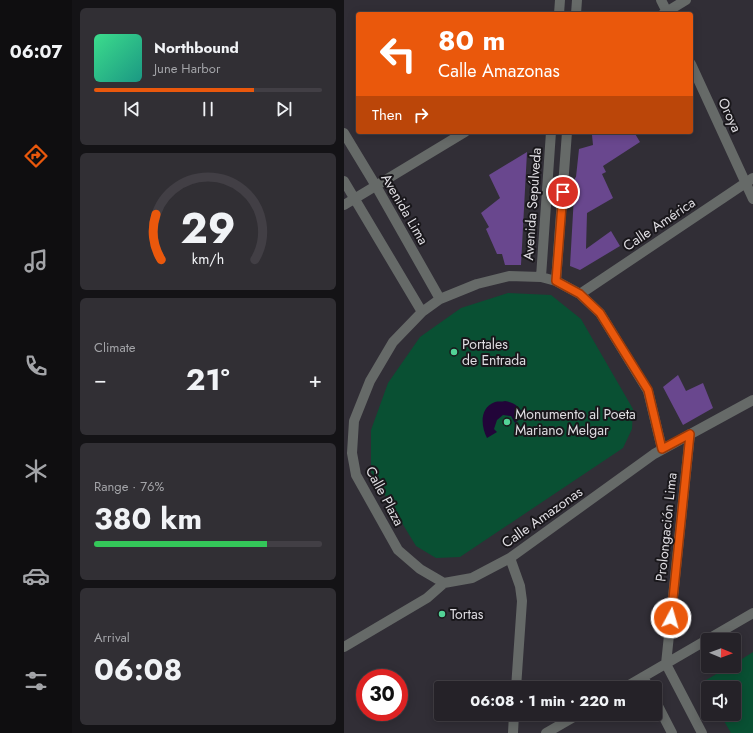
<!DOCTYPE html>
<meta charset="utf-8">
<style>
body{margin:0;font-family:Jost,sans-serif;background:#312f34;color:#f1f3f6;height:100vh;display:flex;flex-direction:column;font-size:15px;white-space:nowrap}
*{box-sizing:border-box;margin:0}
p{font-size:13px;color:#a3a4a8}
.icon{flex:none;width:22px;height:22px;fill:none;stroke:currentColor;stroke-width:2;stroke-linecap:round;stroke-linejoin:round}
.map{position:relative;flex:1;overflow:hidden}
.panel{display:flex;flex-direction:column;gap:8px;padding:8px;background:#141316;width:272px}
.panel>*{flex:none}
.guide{position:absolute;left:12px;top:12px;width:337px;height:122px;border-radius:4px;box-shadow:0 2px 10px #0003,0 0 0 1px #423f45;background:#ea580c;color:#fff;overflow:hidden}
.needle{width:26px;rotate:91deg}
.controls{position:absolute;left:357px;top:633px;display:grid;gap:8px}
.controls a{display:grid;place-items:center;width:40px;height:40px;border-radius:4px;background:#252228;box-shadow:0 2px 10px #0003,0 0 0 1px #423f45;font-size:20px}
.speed{position:absolute;left:12px;top:669px;display:flex;gap:8px;font-size:20px;font-weight:700;text-align:center}
.speed>*{display:grid;place-content:center;width:52px;height:52px;border-radius:50%;background:#252228;box-shadow:0 2px 10px #0003,0 0 0 1px #423f45;line-height:1}
.speed .limit{border:6px solid #d22;background:#fff;color:#111}
.pin{position:absolute;display:grid;place-items:center;width:34px;height:34px;color:#fff;margin:-17px;border:2px solid #fff;border-radius:50%;box-shadow:0 1px 4px #0007}
.me{position:absolute;width:44px;margin:-22px;rotate:6deg;stroke-linejoin:round;filter:drop-shadow(0 0 3px #0008)}
.turn{display:flex;align-items:center;gap:14px;height:84px;padding:0 16px;font-size:18px}
.turn .icon{width:52px;height:52px;stroke-width:2.5}
.turn b{display:block;font-size:28px;line-height:34px}
.then{display:flex;align-items:center;height:38px;padding:0 16px;background:#0003;gap:8px;font-size:15px}
.big{font-size:30px;font-weight:700;line-height:1.1}
.panel .widget{flex:1;display:flex;flex-direction:column;justify-content:center;gap:6px;min-width:0;padding:0 14px;border-radius:6px;background:#312f34}
.panel .dial{align-items:center;gap:0}
.dial svg{height:104px;overflow:visible;fill:none;stroke:#423f45;stroke-width:7;stroke-linecap:round;text-anchor:middle}
.dial text{fill:#f1f3f6;stroke:none}
.song{display:flex;align-items:center;gap:12px}
.cover{width:48px;height:48px;border-radius:6px;background:linear-gradient(135deg,hsl(150 70% 55%),hsl(170 70% 35%))}
.played{height:4px;border-radius:2px;background:linear-gradient(90deg,#ea580c 70%,#423f45 70%)}
.keys{display:flex;justify-content:space-around;direction:ltr}
.heat{display:flex;justify-content:space-between;align-items:center;font-size:22px;direction:ltr}
.charge{height:6px;border-radius:3px;background:linear-gradient(90deg,#34c759 76%,#423f45 0)}
.trip{position:absolute;left:90px;top:681px;width:228px;height:40px;border-radius:4px;background:#252228;box-shadow:0 2px 10px #0003,0 0 0 1px #423f45;font-weight:700;line-height:40px;text-align:center}
main{display:flex;flex:1;min-height:0}
.tabs{display:flex;flex-direction:column;width:72px;justify-content:space-around;align-items:center;background:#0f0e10;color:#a3a4a8}
.tabs .icon{width:28px;height:28px}
.tabs .selected{color:#ea580c}
.tabs b{font-size:18px;color:#f1f3f6}
.map>svg:first-child{display:block}
</style>
<main>
<nav class="tabs">
<b>06:07</b>
<svg class="icon selected" aria-label="directions" viewBox="0 0 24 24"><path d="M12 3l9 9-9 9-9-9zM9 14v-3h6M13 9l2 2-2 2"/></svg>
<svg class="icon" aria-label="music" viewBox="0 0 24 24"><path d="M9 18V5l10-2v13"/><circle cx="6" cy="18" r="3"/><circle cx="16" cy="16" r="3"/></svg>
<svg class="icon" aria-label="phone" viewBox="0 0 24 24"><path d="M5 4h4l2 5-3 2q2 4 5 5l2-3 5 2v4C11 20 4 13 5 4z"/></svg>
<svg class="icon" aria-label="climate" viewBox="0 0 24 24"><path d="M12 3v18M4 7l16 10M4 17L20 7"/></svg>
<svg class="icon" aria-label="car" viewBox="0 0 24 24"><path d="M5 17H2v-5l4-1 3-4h7l3 4 3 1v5h-3M9 17h6M6 11h13"/><circle cx="7" cy="17" r="2"/><circle cx="17" cy="17" r="2"/></svg>
<svg class="icon" aria-label="filters" viewBox="0 0 24 24"><path d="M4 7h16M4 17h16"/><circle cx="9" cy="7" r="2"/><circle cx="15" cy="17" r="2"/></svg>
</nav>
<section class="panel">
<div class="widget">
<div class="song"><i class="cover"></i><div><b>Northbound</b><p>June Harbor</p></div></div>
<div class="played"></div>
<div class="keys"><svg class="icon" aria-label="previous" viewBox="0 0 24 24"><path d="M18 5L8 12l10 7zM5 5v14"/></svg><svg class="icon" aria-label="pause" viewBox="0 0 24 24"><path d="M8 5v14M16 5v14"/></svg><svg class="icon" aria-label="next" viewBox="0 0 24 24"><path d="M6 5l10 7-10 7zM19 5v14"/></svg></div>
</div>
<div class="widget dial"><svg viewBox="0 0 100 80">
<path d="M14 69A42 42 0 1 1 86 69"/>
<path d="M14 69A42 42 0 0 1 10 34" stroke="#ea580c"/>
<text x="50" y="56" font-size="32" font-weight="700">29</text>
<text x="50" y="72" font-size="11">km/h</text>
</svg></div>
<div class="widget"><p>Climate</p>
<div class="heat"><a>−</a><b class="big">21°</b><a>+</a></div>
</div>
<div class="widget"><p>Range · 76%</p><b class="big">380 km</b><div class="charge"></div></div>
<div class="widget"><p>Arrival</p><b class="big">06:08</b></div>
</section>
<div class="map">
<svg width="409" height="733" viewBox="0 0 409 733">
<rect width="100%" height="100%" fill="#312e36"/>
<!-- green -->
<path fill="#095033" d="M 164,293 L 207,295 L 237,319 L 289,409 L 288,429 L 279,448 L 116,557 L 92,558 L 72,546 L 27,472 L 27,430 L 44,383 L 76,337 L 117,308 Z
M 409,652 L 409,733 L 387,733 L 376,714 L 390,714 L 390,688 L 364,688 L 364,694 L 357,683 L 386,666 L 390,666 L 390,664 Z"/>
<!-- water -->
<path fill="#220539" d="M 161,401 C 171,403 175,406 180,415 L 171,423 L 167,416 L 159,415 L 153,420 L 150,429 L 153,432 L 143,438 C 137,426 135,408 151,402 C 154,401 158,402 161,401 Z"/>
<!-- building -->
<path fill="#69478e" d="M 258,132 L 290,132 L 296,142 L 259,166 L 262,172 L 258,174 L 269,198 L 243,213 L 242,249 L 267,231 L 276,246 L 236,270 L 226,266 L 231,178 L 232,177 L 235,149 L 249,145 L 248,135 Z
M 183,152 L 177,265 L 161,265 L 158,254 L 153,254 L 142,229 L 145,227 L 137,213 L 156,198 L 145,175 Z
M 334,375 L 342,391 L 359,383 L 369,408 L 339,425 L 319,387 Z"/>
<g fill="none" stroke-linecap="round" stroke-linejoin="round">
<!-- minor -->
<path stroke="#666a68" stroke-width="10" d="M 317,0 L 324,14
M 215,14 L 216,0
M 232,14 L 233,0
M 319,14 L 342,0
M 347,64 L 409,199
M 0,133 L 32,186 L 96,299
M 0,181 L 78,312
M 0,205 L 121,132
M 197,277 L 207,132
M 212,281 L 223,132
M 236,294 L 409,178
M 346,434 L 322,664 L 358,733
M 166,558 L 176,586 L 178,601 L 172,688
M 100,583 L 76,569 L 54,550 L 12,475 L 8,453 L 10,421 L 26,381 L 49,342 L 78,312 L 96,299 L 133,284 L 165,276 L 197,277 L 212,281 L 236,294 L 256,313 L 304,391 L 318,449
M 0,647 L 83,598 L 100,583 L 128,578 L 166,558 L 310,454 L 409,400
M 299,677 L 305,688
M 280,688 L 409,613
M 311,700 L 328,733
M 169,733 L 170,714
M 202,733 L 235,714"/>
</g>
<g fill="none" stroke-linecap="round" stroke-linejoin="round">
<defs>
<path id="route" d="M 219,192 L 212,281 L 236,294 L 256,313 L 304,390 L 318,449 L 346,434 L 327,618"/>
</defs>
<!-- route casing -->
<use href="#route" stroke="#983908" stroke-width="10"/>
<!-- route -->
<use href="#route" stroke="#ea580c" stroke-width="7"/>
</g>
<!-- markers -->
<g fill="#53d397" stroke="#19171b" stroke-width="1.5">
<circle cx="110" cy="352" r="4"/>
<circle cx="163" cy="422" r="4"/>
<circle cx="98" cy="614" r="4"/>
</g>
<g text-anchor="middle" dominant-baseline="central" stroke-width="4" stroke-linejoin="round" paint-order="stroke">
<!-- street labels -->
<g font-size="14" fill="#dfdde2" stroke="#19171b">
<text transform="translate(386 115) rotate(65)">Oroya</text>
<text transform="translate(188 204) rotate(-86)">Avenida Sepúlveda</text>
<text transform="translate(61 209) rotate(60)">Avenida Lima</text>
<text transform="translate(315 224) rotate(-34)">Calle América</text>
<text transform="translate(41 496) rotate(62)">Calle Plaza</text>
<text transform="translate(198 517) rotate(-35)">Calle Amazonas</text>
<text transform="translate(322 527) rotate(-84)">Prolongación Lima</text>
</g>
<!-- poi labels -->
<g font-size="14" fill="#dfdde2" stroke="#19171b" text-anchor="start">
<text x="118" y="344">Portales<tspan x="118" dy="16">de Entrada</tspan></text>
<text x="171" y="414">Monumento al Poeta<tspan x="171" dy="16">Mariano Melgar</tspan></text>
<text x="106" y="614">Tortas</text>
</g>
</g>
</svg>
<div class="controls">
<a><svg class="needle" viewBox="-14 -14 28 28"><path d="M0-13l5 13h-10z" fill="#e53935"/><path d="M0 13l5-13h-10z" fill="#a3a4a8"/></svg></a>
<a><svg class="icon" aria-label="sound" viewBox="0 0 24 24"><path d="M4 9h4l5-4v14l-5-4H4zM17 9q2 3 0 6"/></svg></a>
</div>
<div class="speed"><div class="limit">30</div></div>
<div class="pin" style="left:219px;top:192px;background:#d93025"><svg class="icon" aria-label="arrive" viewBox="0 0 24 24"><path d="M6 21V4h12l-3 4 3 4H6"/></svg></div>
<svg class="me" style="left:327px;top:618px" viewBox="-20 -20 40 40"><circle r="17" fill="#ea580c" stroke="#fff" stroke-width="3"/><path d="M0-11L8 9 0 5-8 9z" fill="#fff"/></svg>
<div class="trip">06:08 · 1 min · 220 m</div>
<div class="guide">
<div class="turn"><svg class="icon" aria-label="left" viewBox="0 0 24 24"><path d="M17 20v-9H6M10 6l-5 5 5 5"/></svg><div><b>80 m</b>Calle Amazonas</div></div>
<div class="then">Then<svg class="icon" aria-label="right" viewBox="0 0 24 24"><path d="M7 20v-9h11M14 6l5 5-5 5"/></svg></div>
</div>
</div>
</main>
